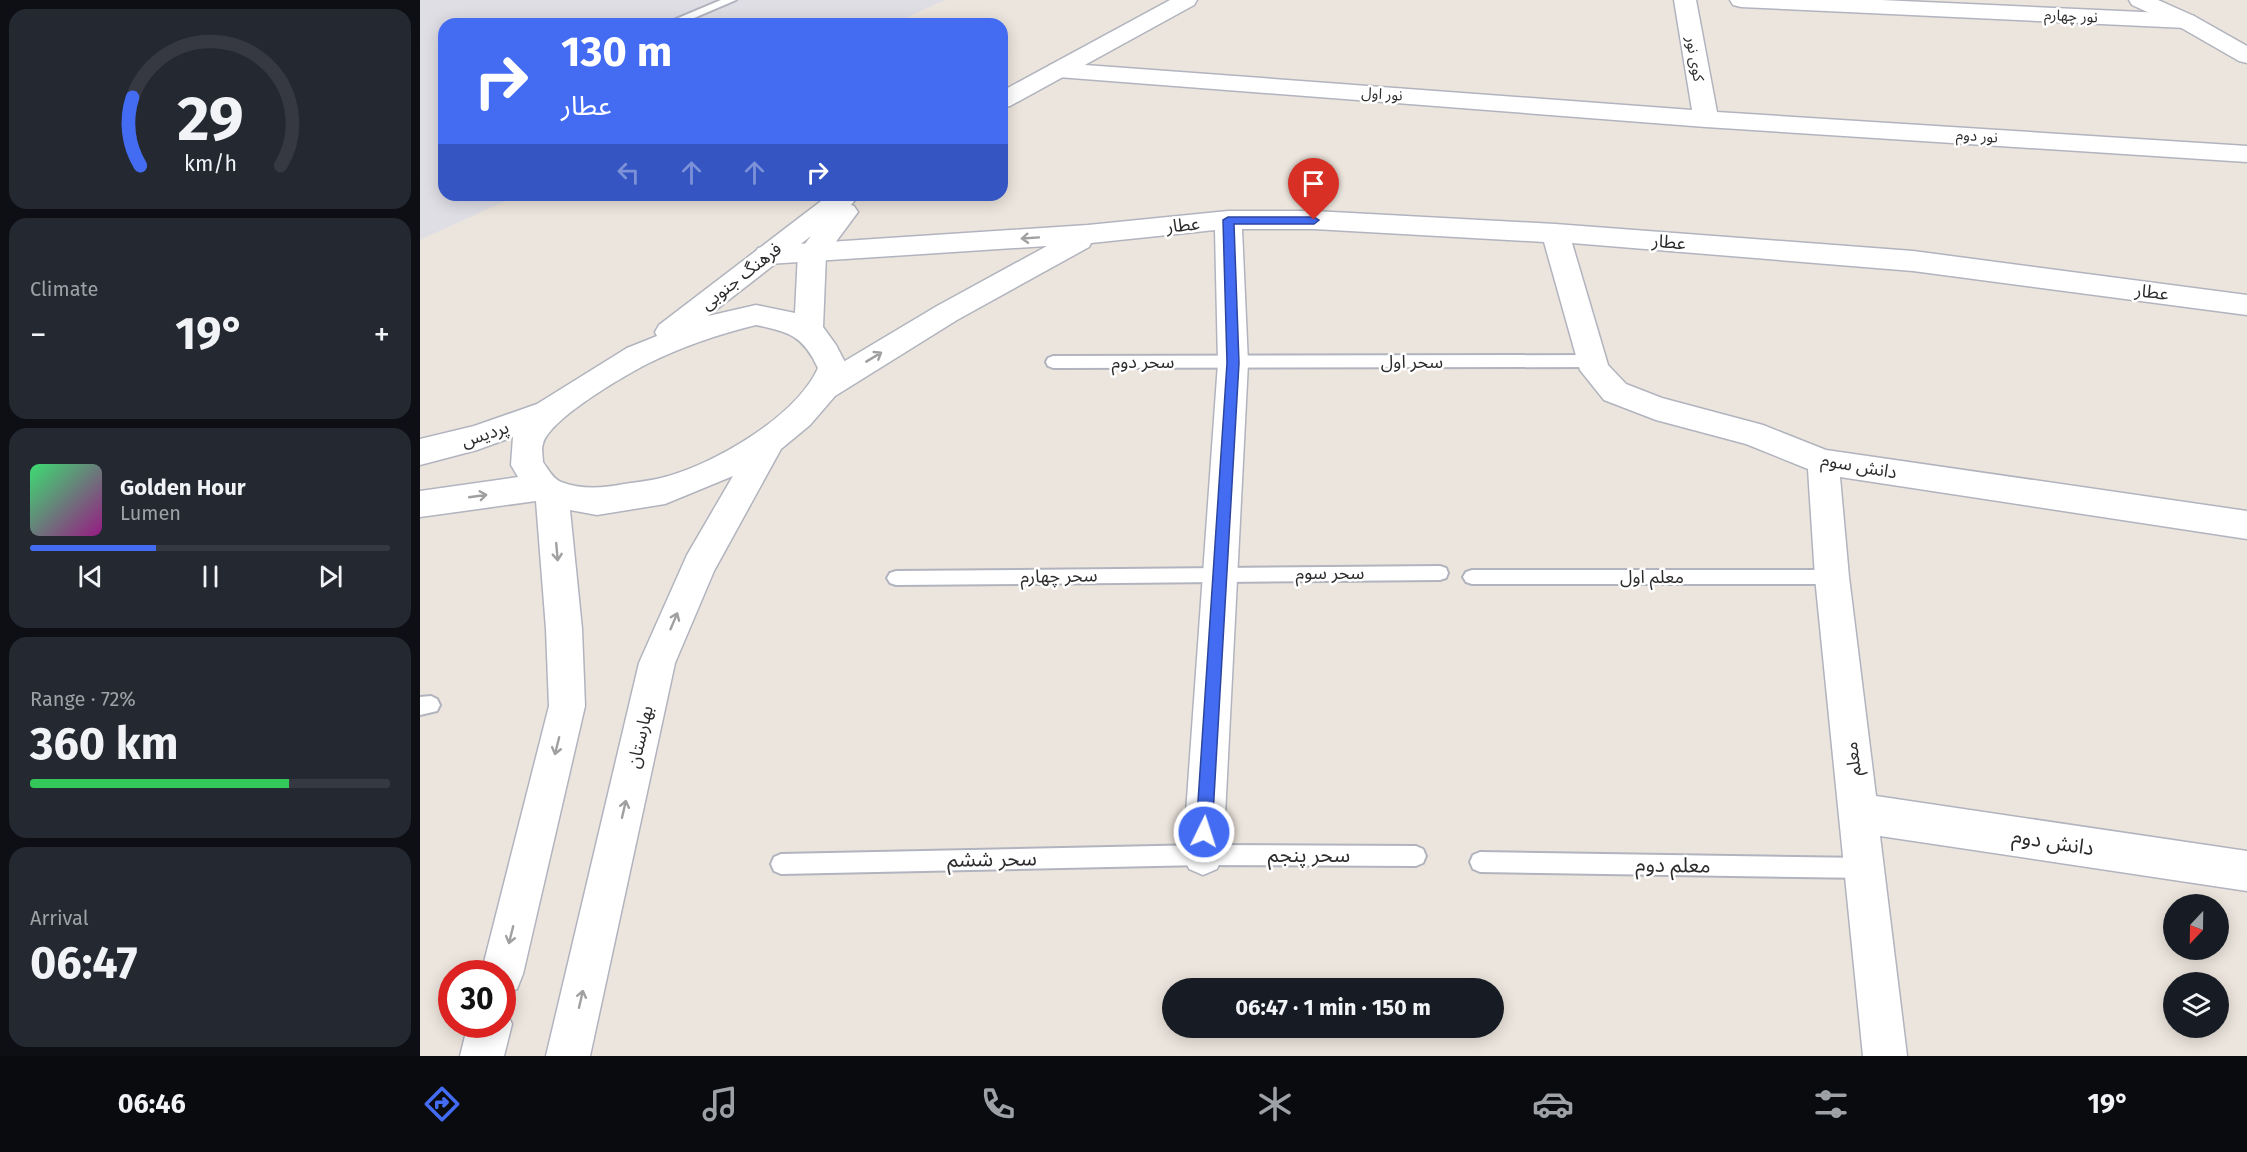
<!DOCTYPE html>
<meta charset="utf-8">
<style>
body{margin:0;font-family:"Fira Sans","Noto Sans Arabic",sans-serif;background:#242831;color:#f1f3f6;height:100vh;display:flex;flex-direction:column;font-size:22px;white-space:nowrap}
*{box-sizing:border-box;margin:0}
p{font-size:20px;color:#9ea1a6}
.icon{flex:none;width:33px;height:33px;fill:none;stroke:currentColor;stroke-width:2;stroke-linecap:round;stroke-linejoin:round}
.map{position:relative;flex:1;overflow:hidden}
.drawer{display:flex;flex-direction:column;gap:9px;padding:9px;background:#0d0f14;width:420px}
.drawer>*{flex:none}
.hud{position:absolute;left:18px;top:18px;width:570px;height:183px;border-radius:18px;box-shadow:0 3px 15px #0003;background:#436cf3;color:#fff;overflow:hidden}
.needle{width:39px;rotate:202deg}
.buttons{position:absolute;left:1743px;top:894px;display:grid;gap:12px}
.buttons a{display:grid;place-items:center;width:66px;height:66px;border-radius:50%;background:#171b24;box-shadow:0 3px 15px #0003;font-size:30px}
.speed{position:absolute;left:18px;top:960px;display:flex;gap:12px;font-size:30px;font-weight:700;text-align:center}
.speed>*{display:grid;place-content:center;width:78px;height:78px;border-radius:50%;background:#171b24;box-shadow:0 3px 15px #0003;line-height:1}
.speed .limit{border:9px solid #d22;background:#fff;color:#111}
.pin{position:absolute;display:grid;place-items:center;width:51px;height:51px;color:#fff;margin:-62px -26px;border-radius:50% 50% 50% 0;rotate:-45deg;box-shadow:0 0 6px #0007}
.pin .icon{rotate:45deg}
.me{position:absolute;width:66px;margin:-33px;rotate:4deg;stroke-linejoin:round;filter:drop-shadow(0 0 4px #0008)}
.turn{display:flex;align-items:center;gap:21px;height:126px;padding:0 24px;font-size:27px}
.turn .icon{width:78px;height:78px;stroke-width:2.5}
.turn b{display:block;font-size:42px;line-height:51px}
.lanes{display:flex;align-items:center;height:57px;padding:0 24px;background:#0003;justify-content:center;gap:30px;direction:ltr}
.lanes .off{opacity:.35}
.big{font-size:45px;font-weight:700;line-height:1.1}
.drawer .widget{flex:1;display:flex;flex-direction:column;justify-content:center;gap:9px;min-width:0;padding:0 21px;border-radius:18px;background:#242831}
.drawer .dial{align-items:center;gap:0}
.dial svg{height:156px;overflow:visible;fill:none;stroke:#363941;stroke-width:7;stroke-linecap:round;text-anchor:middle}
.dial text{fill:#f1f3f6;stroke:none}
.song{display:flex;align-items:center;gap:18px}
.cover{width:72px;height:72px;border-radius:9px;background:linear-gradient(135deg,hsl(140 70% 55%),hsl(310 70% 35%))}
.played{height:6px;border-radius:3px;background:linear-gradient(90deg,#436cf3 35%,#363941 35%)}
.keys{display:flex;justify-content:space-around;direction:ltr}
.heat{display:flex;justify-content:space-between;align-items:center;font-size:33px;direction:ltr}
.charge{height:9px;border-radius:4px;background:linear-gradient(90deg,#34c759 72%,#363941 0)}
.trip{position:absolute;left:742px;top:978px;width:342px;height:60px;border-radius:30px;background:#171b24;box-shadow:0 3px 15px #0003;font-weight:700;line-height:60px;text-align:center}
.tabs{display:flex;height:96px;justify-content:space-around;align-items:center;background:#090b0e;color:#9ea1a6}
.tabs .icon{width:42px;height:42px}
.tabs .selected{color:#436cf3}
.tabs b{font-size:27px;color:#f1f3f6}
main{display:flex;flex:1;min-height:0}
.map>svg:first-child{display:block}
</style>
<main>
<section class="drawer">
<div class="widget dial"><svg viewBox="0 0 100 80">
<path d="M14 69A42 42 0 1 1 86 69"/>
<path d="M14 69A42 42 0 0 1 10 34" stroke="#436cf3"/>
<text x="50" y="56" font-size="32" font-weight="700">29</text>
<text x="50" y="72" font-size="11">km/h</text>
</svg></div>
<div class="widget"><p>Climate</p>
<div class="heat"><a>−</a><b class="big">19°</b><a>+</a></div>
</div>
<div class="widget">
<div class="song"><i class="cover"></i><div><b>Golden Hour</b><p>Lumen</p></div></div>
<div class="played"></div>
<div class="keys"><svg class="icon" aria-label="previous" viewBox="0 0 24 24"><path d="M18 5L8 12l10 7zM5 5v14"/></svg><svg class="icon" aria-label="pause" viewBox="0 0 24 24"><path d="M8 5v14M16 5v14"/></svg><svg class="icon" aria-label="next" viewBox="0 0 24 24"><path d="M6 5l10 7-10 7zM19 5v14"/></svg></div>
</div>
<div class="widget"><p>Range · 72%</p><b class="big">360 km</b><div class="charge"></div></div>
<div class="widget"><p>Arrival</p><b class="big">06:47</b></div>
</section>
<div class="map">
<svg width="1827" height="1056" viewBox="0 0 1827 1056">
<rect width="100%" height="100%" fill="#ece5dd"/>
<!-- industrial -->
<path fill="#dfdee5" d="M 0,0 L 525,0 L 472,24 L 24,24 L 24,195 L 98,195 L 0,240 Z"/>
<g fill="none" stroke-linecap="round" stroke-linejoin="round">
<defs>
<path id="lane" d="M 301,0 L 316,0 L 260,24 L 244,24 Z
M 1172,355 L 1177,357 L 1179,361 L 1177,365 L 1172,367 L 633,368 L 628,366 L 626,362 L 628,358 L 633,356 Z
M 1020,566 L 1026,568 L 1028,573 L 1026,578 L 1020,580 L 476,585 L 470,583 L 467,578 L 470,573 L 476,571 Z
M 1052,570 L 1412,570 L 1418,572 L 1421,577 L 1418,582 L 1412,584 L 1052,584 L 1046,582 L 1043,577 L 1046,572 Z
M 11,696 L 17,699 L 20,705 L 17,711 L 0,715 L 0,697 Z
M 783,845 L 996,846 L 1003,849 L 1006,856 L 1003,863 L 996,866 L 783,865 L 361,874 L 354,871 L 351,864 L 354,857 L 361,854 Z
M 1060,852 L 1446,858 L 1453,861 L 1456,868 L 1453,875 L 1446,878 L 1060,872 L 1053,869 L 1050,862 L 1053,855 Z"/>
<path id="street" d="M 1254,0 L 1276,0 L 1297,112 L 1827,146 L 1827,162 L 1286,127 L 638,77 L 630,75 L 626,70 L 630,65 L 638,63 L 1272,110 Z
M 1310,0 L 1461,0 L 1766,14 L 1774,16 L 1777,21 L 1774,26 L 1766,28 L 1321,7 L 1313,5 Z
M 808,211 L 894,211 L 1135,224 L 1493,251 L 1827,295 L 1827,315 L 1493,271 L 1152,243 L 1188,365 L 1206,384 L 1242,398 L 1343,425 L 1406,450 L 1827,511 L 1827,539 L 1420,477 L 1429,577 L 1456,796 L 1827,851 L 1827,891 L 1460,836 L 1487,1056 L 1443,1056 L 1395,577 L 1388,469 L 1326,444 L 1236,420 L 1184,400 L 1160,370 L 1124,242 L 894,229 L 822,229 L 828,363 L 803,855 L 797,869 L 783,875 L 769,869 L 763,855 L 798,363 L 795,230 L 671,243 L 669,247 L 537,320 L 415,396 L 404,399 L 393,396 L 389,388 L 393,380 L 517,306 L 627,246 L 348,264 L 338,262 L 334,255 L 338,248 L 348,246 L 668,225 Z"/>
<path id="secondary" d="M 750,0 L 777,0 L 774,5 L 590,106 L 582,108 L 582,91 Z
M 1709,0 L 1738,0 L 1774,16 L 1827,46 L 1827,63 L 1819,61 L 1758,26 L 1712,5 Z
M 409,195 L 439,195 L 431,205 L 434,206 L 438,212 L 406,255 L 403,327 L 416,345 L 428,368 L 415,396 L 390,425 L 361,449 L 294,571 L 255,663 L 170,1056 L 126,1056 L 219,663 L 267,555 L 313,476 L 245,504 L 177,515 L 150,510 L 162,629 L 165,706 L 103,974 L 97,989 L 82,995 L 82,974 L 61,974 L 129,706 L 126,629 L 116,501 L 0,517 L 0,491 L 98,477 L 91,465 L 93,437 L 57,450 L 0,465 L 0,439 L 54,426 L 117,404 L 207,348 L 237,336 L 235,332 L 239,325 ZM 391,236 L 378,253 L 375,313 L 336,305 L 288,316 ZM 336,325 C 370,332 383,336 398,368 C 376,417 292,466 241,478 C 229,481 216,482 204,484 C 184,488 161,490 141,482 C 133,479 128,469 123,462 C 123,457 121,449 123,444 C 129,419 204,376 227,364 C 261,347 299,334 336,325 Z
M 82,1007 L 85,1009 L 92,1024 L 84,1056 L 40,1056 L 48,1024 L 82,1024 Z"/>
</defs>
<!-- lane casing -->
<use href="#lane" stroke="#b1b4be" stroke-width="4"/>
<!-- street casing -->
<use href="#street" stroke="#b1b4be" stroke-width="3"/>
<!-- secondary casing -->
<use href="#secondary" stroke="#b1b4be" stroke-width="3"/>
<!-- lane -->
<use href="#lane" fill="#fff" fill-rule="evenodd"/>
<!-- street -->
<use href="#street" fill="#fff" fill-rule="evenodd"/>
<!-- secondary -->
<use href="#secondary" fill="#fff" fill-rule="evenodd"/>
</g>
<!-- one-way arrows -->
<defs><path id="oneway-shaft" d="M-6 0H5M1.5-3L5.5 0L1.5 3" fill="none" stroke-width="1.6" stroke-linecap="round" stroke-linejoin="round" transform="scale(1.5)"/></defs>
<g stroke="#a0a0a0">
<use href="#oneway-shaft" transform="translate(610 238) rotate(176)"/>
<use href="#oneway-shaft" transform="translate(454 357) rotate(-31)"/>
<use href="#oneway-shaft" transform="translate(58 496) rotate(-8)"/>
<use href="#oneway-shaft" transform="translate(137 552) rotate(85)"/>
<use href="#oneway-shaft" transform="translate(254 621) rotate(-67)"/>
<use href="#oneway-shaft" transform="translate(137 746) rotate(104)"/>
<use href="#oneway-shaft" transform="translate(204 809) rotate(-77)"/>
<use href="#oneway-shaft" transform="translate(91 935) rotate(104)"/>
<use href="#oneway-shaft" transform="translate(161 999) rotate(-77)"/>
</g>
<!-- route -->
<path fill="#436cf3" stroke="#2c469e" stroke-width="1.5" d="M 808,217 L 894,217 L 899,220 L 894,224 L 814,224 L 819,363 L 792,832 L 790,837 L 784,840 L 778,837 L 776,832 L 807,363 L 803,220 Z"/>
<g text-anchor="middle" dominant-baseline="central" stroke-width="5" stroke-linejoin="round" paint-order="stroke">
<!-- far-street labels -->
<g font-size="15" fill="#2b2b2b" stroke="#fff">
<text transform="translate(1651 16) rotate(3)">نور چهارم</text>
<text transform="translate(1275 59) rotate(80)">کوی نور</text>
<text transform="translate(962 94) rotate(4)">نور اول</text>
<text transform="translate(1557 136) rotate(4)">نور دوم</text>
</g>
<!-- street labels -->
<g font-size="18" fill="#2b2b2b" stroke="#fff">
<text transform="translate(763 225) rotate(-6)">عطار</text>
<text transform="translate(1249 242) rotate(5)">عطار</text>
<text transform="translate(321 276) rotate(-38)">فرهنگ جنوبی</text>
<text transform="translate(1732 292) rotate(7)">عطار</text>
<text x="723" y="362">سحر دوم</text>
<text x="992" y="362">سحر اول</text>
<text transform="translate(65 434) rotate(-18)">پردیس</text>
<text transform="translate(1439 466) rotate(10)">دانش سوم</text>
<text x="910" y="573">سحر سوم</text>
<text transform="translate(639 576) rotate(-1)">سحر چهارم</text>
<text x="1232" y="577">معلم اول</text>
<text transform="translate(220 737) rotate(-77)">بهارستان</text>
<text transform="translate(1433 759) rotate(-97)">معلم</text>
</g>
<!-- near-street labels -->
<g font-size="21" fill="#2b2b2b" stroke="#fff">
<text transform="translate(1633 842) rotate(9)">دانش دوم</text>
<text x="889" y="855">سحر پنجم</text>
<text transform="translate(572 859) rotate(-1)">سحر ششم</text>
<text transform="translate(1253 865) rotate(1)">معلم دوم</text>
</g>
</g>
</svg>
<div class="buttons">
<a><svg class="needle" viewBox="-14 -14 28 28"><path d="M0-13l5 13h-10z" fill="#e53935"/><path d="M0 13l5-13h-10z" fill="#9ea1a6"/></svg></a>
<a><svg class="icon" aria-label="layers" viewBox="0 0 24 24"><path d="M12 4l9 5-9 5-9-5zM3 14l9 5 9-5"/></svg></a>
</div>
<div class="speed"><div class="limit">30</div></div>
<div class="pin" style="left:894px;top:220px;background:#d93025"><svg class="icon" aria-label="arrive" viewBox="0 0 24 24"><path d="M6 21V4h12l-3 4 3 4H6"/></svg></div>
<svg class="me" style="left:784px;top:832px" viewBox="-20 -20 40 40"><circle r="17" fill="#436cf3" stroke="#fff" stroke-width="3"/><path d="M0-11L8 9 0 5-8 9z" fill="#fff"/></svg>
<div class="trip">06:47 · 1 min · 150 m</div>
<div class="hud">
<div class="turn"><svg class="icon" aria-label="right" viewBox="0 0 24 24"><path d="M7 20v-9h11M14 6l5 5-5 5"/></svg><div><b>130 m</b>عطار</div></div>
<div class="lanes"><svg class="icon off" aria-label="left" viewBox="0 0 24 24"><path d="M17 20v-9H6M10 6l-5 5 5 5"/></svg><svg class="icon off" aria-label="ahead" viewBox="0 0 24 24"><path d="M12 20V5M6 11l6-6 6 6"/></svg><svg class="icon off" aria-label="ahead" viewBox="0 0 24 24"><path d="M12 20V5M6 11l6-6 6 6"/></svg><svg class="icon" aria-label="right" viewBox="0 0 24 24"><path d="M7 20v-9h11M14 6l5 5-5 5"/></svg></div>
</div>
</div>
</main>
<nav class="tabs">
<b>06:46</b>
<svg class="icon selected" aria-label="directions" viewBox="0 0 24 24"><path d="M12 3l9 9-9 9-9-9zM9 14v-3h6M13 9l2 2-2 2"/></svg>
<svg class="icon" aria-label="music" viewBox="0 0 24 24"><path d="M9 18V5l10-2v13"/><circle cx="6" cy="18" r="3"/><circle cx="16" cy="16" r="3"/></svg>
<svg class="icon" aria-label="phone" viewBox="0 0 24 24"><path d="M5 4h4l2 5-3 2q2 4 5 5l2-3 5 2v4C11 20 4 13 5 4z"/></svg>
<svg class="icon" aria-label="climate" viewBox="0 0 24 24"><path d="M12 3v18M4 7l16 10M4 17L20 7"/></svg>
<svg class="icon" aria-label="car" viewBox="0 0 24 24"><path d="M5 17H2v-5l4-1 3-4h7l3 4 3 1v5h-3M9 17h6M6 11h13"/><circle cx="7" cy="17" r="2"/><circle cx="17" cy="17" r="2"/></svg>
<svg class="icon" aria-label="filters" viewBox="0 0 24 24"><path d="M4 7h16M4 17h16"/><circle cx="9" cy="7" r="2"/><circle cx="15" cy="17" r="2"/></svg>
<b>19°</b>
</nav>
